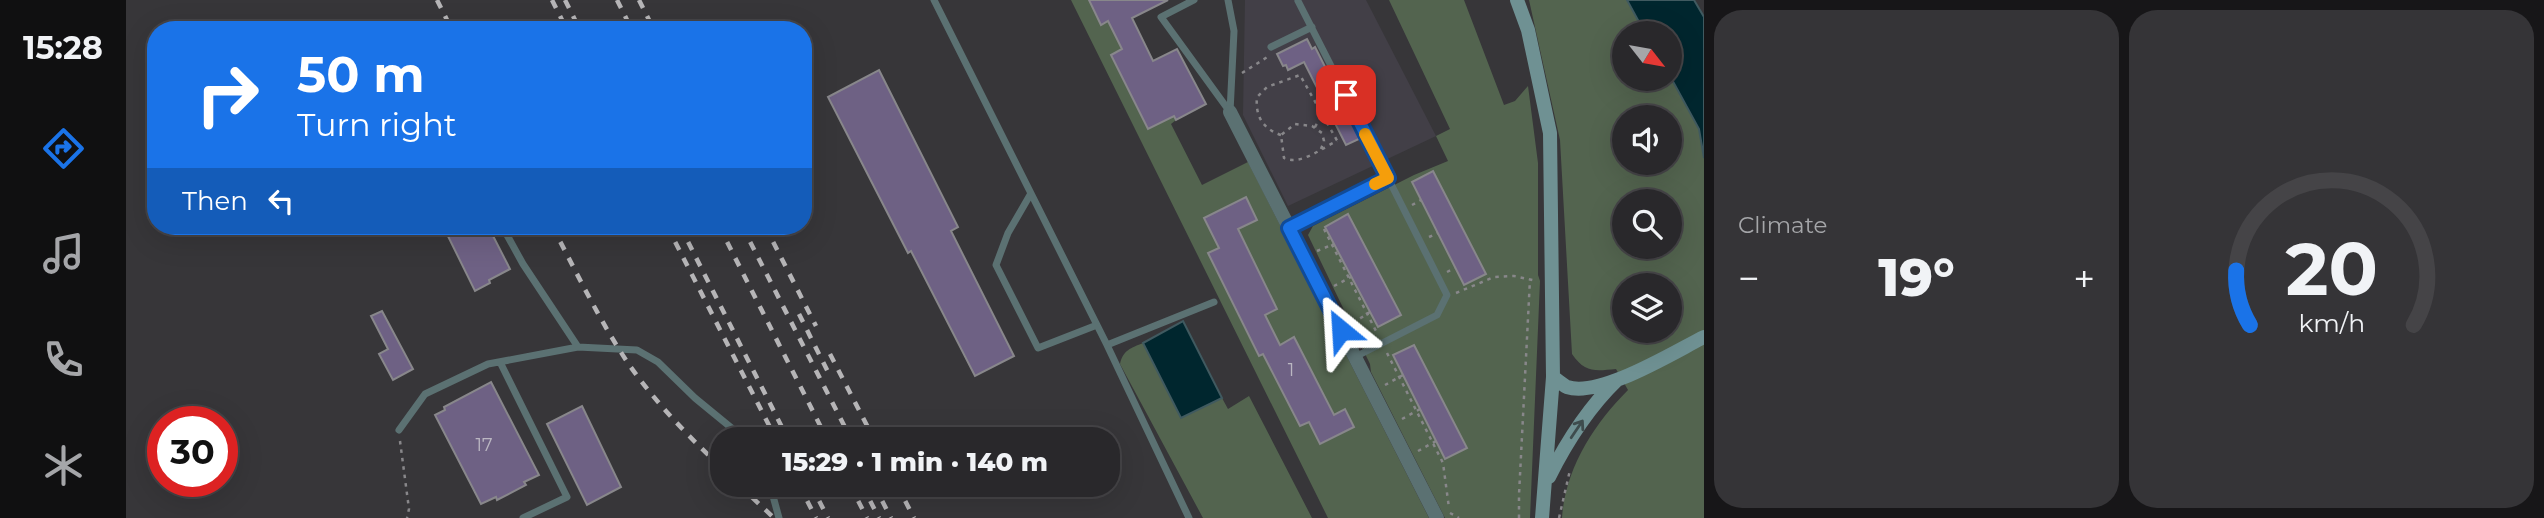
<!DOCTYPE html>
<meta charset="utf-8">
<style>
body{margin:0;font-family:Montserrat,sans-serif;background:#353437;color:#f1f3f6;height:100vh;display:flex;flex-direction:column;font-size:26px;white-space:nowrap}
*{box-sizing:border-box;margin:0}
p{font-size:23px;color:#a5a6a9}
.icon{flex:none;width:38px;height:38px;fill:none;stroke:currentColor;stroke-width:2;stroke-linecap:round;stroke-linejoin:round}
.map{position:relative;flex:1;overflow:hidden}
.side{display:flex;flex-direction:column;gap:10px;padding:10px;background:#171618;width:840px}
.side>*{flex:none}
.guide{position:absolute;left:21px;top:21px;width:665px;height:214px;border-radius:28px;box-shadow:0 7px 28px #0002,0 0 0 2px #454447;background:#1a73e8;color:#fff;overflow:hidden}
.needle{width:46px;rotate:121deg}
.controls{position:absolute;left:1486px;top:21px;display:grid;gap:14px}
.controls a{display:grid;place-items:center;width:70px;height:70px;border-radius:50%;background:#29282b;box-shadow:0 7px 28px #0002,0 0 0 2px #454447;font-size:35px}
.speed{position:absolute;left:21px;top:406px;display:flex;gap:14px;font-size:35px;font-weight:700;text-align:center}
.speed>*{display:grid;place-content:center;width:91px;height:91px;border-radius:50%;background:#29282b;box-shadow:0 7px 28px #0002,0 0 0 2px #454447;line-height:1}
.speed .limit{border:10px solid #d22;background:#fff;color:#111}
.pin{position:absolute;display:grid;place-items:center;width:60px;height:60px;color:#fff;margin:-30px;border-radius:14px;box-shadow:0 4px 10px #0006}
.me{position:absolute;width:77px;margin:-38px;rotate:333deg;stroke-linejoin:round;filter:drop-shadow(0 0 5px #0008)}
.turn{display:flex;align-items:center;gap:24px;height:147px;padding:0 35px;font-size:32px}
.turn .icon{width:91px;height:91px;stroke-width:2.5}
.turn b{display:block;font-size:49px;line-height:60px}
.then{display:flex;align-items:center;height:66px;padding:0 35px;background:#0003;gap:14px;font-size:26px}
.big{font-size:52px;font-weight:800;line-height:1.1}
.side .card{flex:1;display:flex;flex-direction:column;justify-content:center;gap:10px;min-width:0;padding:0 24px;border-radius:28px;background:#353437}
.side .dial{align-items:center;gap:0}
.dial svg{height:182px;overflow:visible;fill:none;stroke:#454447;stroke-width:7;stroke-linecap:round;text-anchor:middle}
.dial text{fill:#f1f3f6;stroke:none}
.heat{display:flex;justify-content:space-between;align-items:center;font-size:38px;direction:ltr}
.side .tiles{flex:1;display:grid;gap:10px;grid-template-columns:repeat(2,1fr)}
.trip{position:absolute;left:584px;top:427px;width:410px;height:70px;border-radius:28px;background:#29282b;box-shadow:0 7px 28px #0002,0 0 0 2px #454447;font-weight:800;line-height:70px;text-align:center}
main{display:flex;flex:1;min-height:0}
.tab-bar{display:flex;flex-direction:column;width:126px;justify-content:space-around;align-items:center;background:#101011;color:#a5a6a9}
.tab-bar .icon{width:49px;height:49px}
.tab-bar .current{color:#1a73e8}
.tab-bar b{font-size:32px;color:#f1f3f6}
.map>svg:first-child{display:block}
</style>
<main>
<nav class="tab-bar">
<b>15:28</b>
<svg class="icon current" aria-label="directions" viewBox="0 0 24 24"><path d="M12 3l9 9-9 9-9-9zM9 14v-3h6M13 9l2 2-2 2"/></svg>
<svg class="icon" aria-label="music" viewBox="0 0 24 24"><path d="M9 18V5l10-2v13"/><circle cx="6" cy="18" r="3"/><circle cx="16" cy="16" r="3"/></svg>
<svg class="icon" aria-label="phone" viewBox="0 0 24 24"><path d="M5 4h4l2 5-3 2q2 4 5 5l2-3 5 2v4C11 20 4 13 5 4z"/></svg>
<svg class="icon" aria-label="climate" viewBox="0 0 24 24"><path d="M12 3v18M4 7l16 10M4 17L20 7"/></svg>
</nav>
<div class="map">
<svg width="1578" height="518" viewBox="0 0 1578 518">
<rect width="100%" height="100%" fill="#373639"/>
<!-- built -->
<path fill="#423f47" d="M 1119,0 L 1240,0 L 1310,136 L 1162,206 L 1117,115 Z"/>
<!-- green -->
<path fill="#53644f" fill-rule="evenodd" d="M 945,0 L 963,0 L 975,24 L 982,21 L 996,49 L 985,55 L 1022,128 L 1048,116 L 1050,120 L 1045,124 L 1076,185 L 1122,162 L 1303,518 L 1202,518 ZM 1120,197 L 1131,220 L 1107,232 L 1151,309 L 1139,315 L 1154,345 L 1168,337 L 1207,416 L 1227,427 L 1195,444 L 1186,427 L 1186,420 L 1174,426 L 1137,354 L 1132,355 L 1082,253 L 1093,248 L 1078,218 Z
M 1263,0 L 1338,0 L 1378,105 L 1389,101 L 1402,86 L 1412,163 L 1412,275 L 1414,281 L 1404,518 L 1319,518 L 1245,372 L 1244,364 L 1182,235 L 1187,226 L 1288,175 L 1322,161 L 1310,136 L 1324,129 Z
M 1403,0 L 1501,0 L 1519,33 L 1498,33 L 1498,79 L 1544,79 L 1544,76 L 1573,129 L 1578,158 L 1578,518 L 1436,518 C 1439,469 1468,424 1502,390 L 1490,369 C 1469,371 1459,373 1446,354 L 1434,140 ZM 1498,117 L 1544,117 L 1544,163 L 1498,163 ZM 1498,201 L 1544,201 L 1544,247 L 1498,247 ZM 1498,285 L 1544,285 L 1544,331 L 1498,331 Z
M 1017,343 L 1055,418 L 1096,398 L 1102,409 L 1123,396 L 1186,518 L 1077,518 L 994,364 C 997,350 1005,348 1017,343 Z"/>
<!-- water -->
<path fill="#00262e" stroke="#405a60" stroke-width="2" d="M 1501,0 L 1568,0 L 1578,17 L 1578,158 L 1573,129 L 1544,76 L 1544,33 L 1519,33 Z
M 1057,321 L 1096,398 L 1055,418 L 1017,343 Z"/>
<!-- building -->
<path fill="#6e6184" stroke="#88878b" stroke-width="2" d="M 963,0 L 1042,0 L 1006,18 L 1027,61 L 1051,49 L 1080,104 L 1050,120 L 1048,116 L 1022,129 L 985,55 L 996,49 L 982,21 L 975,25 Z
M 1181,39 L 1186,49 L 1189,47 L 1235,138 L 1220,145 L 1178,62 L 1162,70 L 1160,65 L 1157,66 L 1151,54 Z
M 753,70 L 832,227 L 825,231 L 888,356 L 849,376 L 785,251 L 782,253 L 702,97 Z
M 1307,171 L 1360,274 L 1338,285 L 1286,182 Z
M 1120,197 L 1131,220 L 1112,229 L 1151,309 L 1139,315 L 1154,345 L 1168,337 L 1208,415 L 1219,409 L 1228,427 L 1194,444 L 1183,422 L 1174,426 L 1137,354 L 1133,356 L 1082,253 L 1093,248 L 1078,218 Z
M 1222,214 L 1275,315 L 1252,327 L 1199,227 Z
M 317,226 L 362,226 L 384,269 L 363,280 L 364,283 L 349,291 Z
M 256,311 L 287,369 L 267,380 L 253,354 L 262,349 L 245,316 Z
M 1288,345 L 1341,448 L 1319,459 L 1267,355 Z
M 365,382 L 413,475 L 398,482 L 400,485 L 371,500 L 370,497 L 355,504 L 309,415 L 319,410 L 318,407 Z
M 456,406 L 495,487 L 461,505 L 421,424 Z"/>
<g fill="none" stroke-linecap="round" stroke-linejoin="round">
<!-- path -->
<path stroke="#88878a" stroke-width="2.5" stroke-dasharray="3.5 5" stroke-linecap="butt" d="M 1116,73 L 1143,56
M 1189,127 L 1196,115
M 1155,135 C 1137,129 1129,116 1131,97 L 1141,87 L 1174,75 L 1213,144
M 1195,149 L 1198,141 L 1196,133 L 1186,126 L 1169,124 L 1155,135 L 1158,158 C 1174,166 1196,148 1211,141
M 1286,205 L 1295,200
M 1198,229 L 1252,335
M 1303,237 L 1312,233
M 1191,251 L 1208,244
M 1321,272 L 1329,268
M 1208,286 L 1225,277
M 1330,293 L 1368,277 L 1388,276 L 1411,281
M 1227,323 L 1244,312
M 1261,353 L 1317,463 L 1323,508
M 1259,385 L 1277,375
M 1276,419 L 1294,409
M 274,441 L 283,509 L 281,518
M 1292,451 L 1310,441
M 1324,513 L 1333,518
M 1393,518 L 1393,495 L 1404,279
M 1433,518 L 1444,470"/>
<!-- lane -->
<path stroke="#5b7172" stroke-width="7" d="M 808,0 L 981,345 L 1063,518
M 1068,0 L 1035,17 L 1104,112 L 1108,31 L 1102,0
M 1172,1 L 1262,178
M 1145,47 L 1186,27
M 904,195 L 882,233 L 870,265 L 912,348 L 971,325
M 376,226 L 397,264 L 452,347
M 1163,227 L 1262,178 L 1321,295 L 1311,315 L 1229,357
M 981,345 L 1088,302
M 374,362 L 441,497 L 397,518
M 273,430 L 299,394 L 362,364 L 452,347 L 511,350 L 532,362 L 569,398 L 619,439
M 644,485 L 653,518"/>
<!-- street -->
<path stroke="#5b7172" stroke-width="14" d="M 1104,112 L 1311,518"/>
<!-- secondary -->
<path stroke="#6f9193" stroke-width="14" d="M 1391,0 L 1402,30 L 1424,133 L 1427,377 L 1416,518
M 1427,377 C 1431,380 1437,385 1441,387 C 1474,398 1548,352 1578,337
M 1423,477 C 1441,441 1462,408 1491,380"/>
<!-- rail -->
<path stroke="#b6b5b7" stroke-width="4.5" stroke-dasharray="9 9" stroke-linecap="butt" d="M 311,0 L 326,30
M 426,0 L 441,30
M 439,0 L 454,30
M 491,0 L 506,30
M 513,0 L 528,30
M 535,20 L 540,30
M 426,226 C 451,273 474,322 504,366 C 531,404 563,437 597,469
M 541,226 L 650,439
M 554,226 L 662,439
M 593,226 L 701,439
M 616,226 L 725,439
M 639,226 L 690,326
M 673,314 L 703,374
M 704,354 L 748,439
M 613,485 L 648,518
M 673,485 L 690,518
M 685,485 L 702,518
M 724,485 L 741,518
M 736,485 L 753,518
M 748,485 L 765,518
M 771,485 L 788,518"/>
</g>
<!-- one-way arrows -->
<defs><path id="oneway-shaft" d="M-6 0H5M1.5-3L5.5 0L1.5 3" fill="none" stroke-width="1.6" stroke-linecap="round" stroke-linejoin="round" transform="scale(1.75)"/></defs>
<use stroke="#3e4c4d" href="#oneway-shaft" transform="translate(1451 429) rotate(-56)"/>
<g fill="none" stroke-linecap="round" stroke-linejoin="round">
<defs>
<path id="route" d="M 1215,330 L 1163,228 L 1262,178 L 1220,95"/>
</defs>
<!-- route casing -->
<use href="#route" stroke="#114b97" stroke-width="18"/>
<!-- route -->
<use href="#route" stroke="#1a73e8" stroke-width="12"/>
<!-- slow -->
<path stroke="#f59e0b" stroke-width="12" d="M 1239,134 L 1262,178 L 1249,184"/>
</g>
<g text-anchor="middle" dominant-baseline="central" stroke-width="5" stroke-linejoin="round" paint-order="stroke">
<!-- number labels -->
<g font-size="18" fill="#bbb7c2">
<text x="1165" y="370">1</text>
<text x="358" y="445">17</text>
</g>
</g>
</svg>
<div class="controls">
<a><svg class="needle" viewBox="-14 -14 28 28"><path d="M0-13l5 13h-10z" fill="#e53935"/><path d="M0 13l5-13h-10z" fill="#a5a6a9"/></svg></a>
<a><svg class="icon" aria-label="sound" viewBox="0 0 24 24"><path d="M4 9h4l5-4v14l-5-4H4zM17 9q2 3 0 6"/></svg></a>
<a><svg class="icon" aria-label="search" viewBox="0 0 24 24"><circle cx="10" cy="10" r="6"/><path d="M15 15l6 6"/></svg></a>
<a><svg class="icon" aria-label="layers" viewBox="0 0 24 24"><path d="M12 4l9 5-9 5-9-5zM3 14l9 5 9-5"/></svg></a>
</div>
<div class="speed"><div class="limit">30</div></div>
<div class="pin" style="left:1220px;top:95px;background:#d93025"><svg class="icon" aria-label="arrive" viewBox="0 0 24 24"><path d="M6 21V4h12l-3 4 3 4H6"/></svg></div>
<svg class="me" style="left:1215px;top:330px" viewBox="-20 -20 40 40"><path d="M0-17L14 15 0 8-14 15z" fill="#1a73e8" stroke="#fff" stroke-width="4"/></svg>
<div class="trip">15:29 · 1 min · 140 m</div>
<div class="guide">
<div class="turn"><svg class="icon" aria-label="right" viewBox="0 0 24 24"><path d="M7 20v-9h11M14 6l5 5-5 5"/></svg><div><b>50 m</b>Turn right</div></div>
<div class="then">Then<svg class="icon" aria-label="left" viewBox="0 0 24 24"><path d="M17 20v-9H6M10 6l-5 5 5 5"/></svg></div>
</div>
</div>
<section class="side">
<div class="tiles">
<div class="card"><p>Climate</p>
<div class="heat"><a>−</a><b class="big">19°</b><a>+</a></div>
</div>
<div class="card dial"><svg viewBox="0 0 100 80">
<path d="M14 69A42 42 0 1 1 86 69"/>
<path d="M14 69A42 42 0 0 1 8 45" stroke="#1a73e8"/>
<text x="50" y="56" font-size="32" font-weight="700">20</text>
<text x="50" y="72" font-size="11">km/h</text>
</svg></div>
</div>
</section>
</main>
